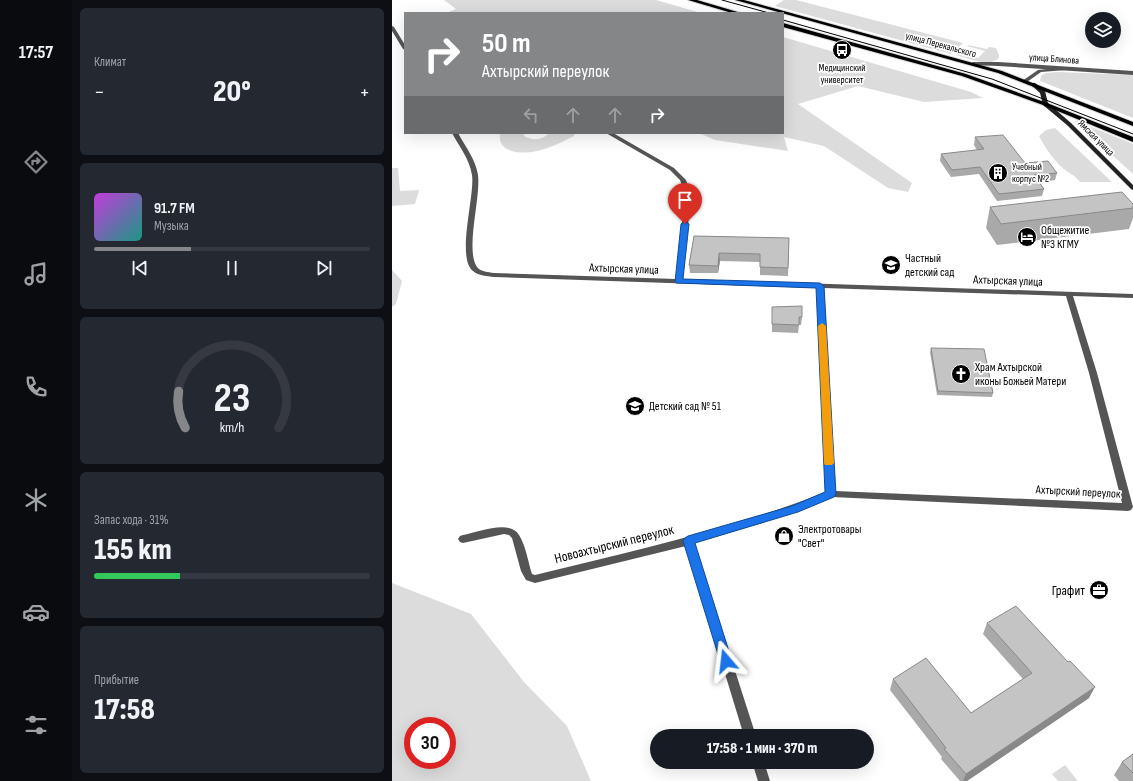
<!DOCTYPE html>
<html lang="ru">
<meta charset="utf-8">
<style>
body{margin:0;font-family:"Sofia Sans Condensed",sans-serif;background:#242831;color:#f1f3f6;height:100vh;display:flex;flex-direction:column;font-size:15px;white-space:nowrap}
*{box-sizing:border-box;margin:0}
p{font-size:13px;color:#9ea1a6}
.icon{flex:none;width:22px;height:22px;fill:none;stroke:currentColor;stroke-width:2;stroke-linecap:round;stroke-linejoin:round}
.map{position:relative;flex:1;overflow:hidden}
.sheet{display:flex;flex-direction:column;gap:8px;padding:8px;background:#0d0f14;width:320px}
.sheet>*{flex:none}
.banner{position:absolute;left:12px;top:12px;width:380px;height:122px;border-radius:0px;box-shadow:0 4px 16px #0002;background:#858687;color:#fff;overflow:hidden}
.fabs{position:absolute;left:693px;top:12px;display:grid;gap:8px}
.fabs a{display:grid;place-items:center;width:36px;height:36px;border-radius:50%;background:#171b24;box-shadow:0 4px 16px #0002;font-size:20px}
.speed{position:absolute;left:12px;top:717px;display:flex;gap:8px;font-size:20px;font-weight:700;text-align:center}
.speed>*{display:grid;place-content:center;width:52px;height:52px;border-radius:50%;background:#171b24;box-shadow:0 4px 16px #0002;line-height:1}
.speed .limit{border:6px solid #d22;background:#fff;color:#111}
.pin{position:absolute;display:grid;place-items:center;width:34px;height:34px;color:#fff;margin:-41px -17px;border-radius:50% 50% 50% 0;rotate:-45deg;box-shadow:0 0 4px #0007}
.pin .icon{rotate:45deg}
.me{position:absolute;width:44px;margin:-22px;rotate:343deg;stroke-linejoin:round;filter:drop-shadow(0 0 3px #0008)}
.turn{display:flex;align-items:center;gap:14px;height:84px;padding:0 12px;font-size:18px}
.turn .icon{width:52px;height:52px;stroke-width:2.5}
.turn b{display:block;font-size:28px;line-height:34px}
.lanes{display:flex;align-items:center;height:38px;padding:0 12px;background:#0003;justify-content:center;gap:20px;direction:ltr}
.lanes .off{opacity:.35}
.big{font-size:30px;font-weight:800;line-height:1.1}
.sheet .card{flex:1;display:flex;flex-direction:column;justify-content:center;gap:6px;min-width:0;padding:0 14px;border-radius:6px;background:#242831}
.sheet .dial{align-items:center;gap:0}
.dial svg{height:104px;overflow:visible;fill:none;stroke:#363941;stroke-width:7;stroke-linecap:round;text-anchor:middle}
.dial text{fill:#f1f3f6;stroke:none}
.song{display:flex;align-items:center;gap:12px}
.cover{width:48px;height:48px;border-radius:6px;background:linear-gradient(135deg,hsl(290 70% 55%),hsl(170 70% 35%))}
.played{height:4px;border-radius:2px;background:linear-gradient(90deg,#858687 35%,#363941 35%)}
.keys{display:flex;justify-content:space-around;direction:ltr}
.heat{display:flex;justify-content:space-between;align-items:center;font-size:22px;direction:ltr}
.charge{height:6px;border-radius:3px;background:linear-gradient(90deg,#34c759 31%,#363941 0)}
.trip{position:absolute;left:258px;top:729px;width:224px;height:40px;border-radius:20px;background:#171b24;box-shadow:0 4px 16px #0002;font-weight:800;line-height:40px;text-align:center}
main{display:flex;flex:1;min-height:0}
.tab-bar{display:flex;flex-direction:column;width:72px;justify-content:space-around;align-items:center;background:#090b0e;color:#9ea1a6}
.tab-bar .icon{width:28px;height:28px}
.tab-bar .on{color:#858687}
.tab-bar b{font-size:18px;color:#f1f3f6}
.map>svg:first-child{display:block}
</style>
<main>
<nav class="tab-bar">
<b>17:57</b>
<svg class="icon on" aria-label="directions" viewBox="0 0 24 24"><path d="M12 3l9 9-9 9-9-9zM9 14v-3h6M13 9l2 2-2 2"/></svg>
<svg class="icon" aria-label="music" viewBox="0 0 24 24"><path d="M9 18V5l10-2v13"/><circle cx="6" cy="18" r="3"/><circle cx="16" cy="16" r="3"/></svg>
<svg class="icon" aria-label="phone" viewBox="0 0 24 24"><path d="M5 4h4l2 5-3 2q2 4 5 5l2-3 5 2v4C11 20 4 13 5 4z"/></svg>
<svg class="icon" aria-label="climate" viewBox="0 0 24 24"><path d="M12 3v18M4 7l16 10M4 17L20 7"/></svg>
<svg class="icon" aria-label="car" viewBox="0 0 24 24"><path d="M5 17H2v-5l4-1 3-4h7l3 4 3 1v5h-3M9 17h6M6 11h13"/><circle cx="7" cy="17" r="2"/><circle cx="17" cy="17" r="2"/></svg>
<svg class="icon" aria-label="filters" viewBox="0 0 24 24"><path d="M4 7h16M4 17h16"/><circle cx="9" cy="7" r="2"/><circle cx="15" cy="17" r="2"/></svg>
</nav>
<section class="sheet">
<div class="card"><p>Климат</p>
<div class="heat"><a>−</a><b class="big">20°</b><a>+</a></div>
</div>
<div class="card">
<div class="song"><i class="cover"></i><div><b>91.7 FM</b><p>Музыка</p></div></div>
<div class="played"></div>
<div class="keys"><svg class="icon" aria-label="previous" viewBox="0 0 24 24"><path d="M18 5L8 12l10 7zM5 5v14"/></svg><svg class="icon" aria-label="pause" viewBox="0 0 24 24"><path d="M8 5v14M16 5v14"/></svg><svg class="icon" aria-label="next" viewBox="0 0 24 24"><path d="M6 5l10 7-10 7zM19 5v14"/></svg></div>
</div>
<div class="card dial"><svg viewBox="0 0 100 80">
<path d="M14 69A42 42 0 1 1 86 69"/>
<path d="M14 69A42 42 0 0 1 9 41" stroke="#858687"/>
<text x="50" y="56" font-size="32" font-weight="700">23</text>
<text x="50" y="72" font-size="11">km/h</text>
</svg></div>
<div class="card"><p>Запас хода · 31%</p><b class="big">155 km</b><div class="charge"></div></div>
<div class="card"><p>Прибытие</p><b class="big">17:58</b></div>
</section>
<div class="map">
<svg width="741" height="781" viewBox="0 0 741 781">
<rect width="100%" height="100%" fill="#fff"/>
<!-- green -->
<path fill="#dcdcdc" fill-rule="evenodd" d="M 52,0 L 264,0 L 309,13 L 54,13 L 64,9 Z
M 392,0 L 404,0 L 571,43 L 559,54 L 383,6 Z
M 391,37 L 579,92 L 591,98 L 532,102 L 466,86 L 406,104 L 520,183 L 516,192 L 496,188 L 432,146 L 392,137 L 396,151 L 323,140 L 307,133 L 391,133 Z
M 576,45 L 595,49 L 597,47 L 604,48 L 607,55 L 607,58 C 597,68 576,58 564,55 L 567,53 L 586,58 L 593,51 L 575,46 Z
M 666,72 L 741,75 L 741,118 L 648,81 L 649,76 L 654,73 Z
M 682,120 L 741,144 L 741,174 Z
M 663,128 L 720,182 L 688,182 C 684,177 681,175 676,172 C 663,163 654,149 647,136 L 654,130 Z
M 108,133 L 132,133 L 132,136 C 140,141 151,140 157,133 L 183,133 L 182,136 C 163,146 136,159 115,149 C 109,146 107,140 108,133 Z
M 0,168 L 6,168 L 8,191 L 27,190 L 23,204 L 0,206 Z
M 0,270 L 10,281 L 4,304 L 0,307 Z
M 0,583 L 79,614 L 132,682 L 175,726 L 199,781 L 0,781 ZM 21,726 L 55,726 L 55,760 L 21,760 Z
M 673,765 L 686,781 L 666,781 L 660,774 Z"/>
<g fill="none" stroke-linecap="round" stroke-linejoin="round">
<defs>
<path id="primary" d="M 296,0 L 305,0 L 349,13 L 340,13 Z
M 343,0 L 352,0 L 610,71 L 741,122 L 741,126 L 606,73 Z
M 391,23 L 574,74 L 655,103 L 741,137 L 741,142 L 651,105 L 570,76 L 391,27 Z"/>
</defs>
<!-- primary casing -->
<use href="#primary" stroke="#dbdbdb" stroke-width="2"/>
<!-- minor -->
<path fill="#555" fill-rule="evenodd" d="M 0,26 L 2,27 L 13,45 L 13,50 L 11,49 L 0,31 Z
M 672,67 L 674,68 L 674,70 L 649,72 L 635,82 L 630,81 L 646,70 Z
M 60,133 L 66,133 C 73,146 84,160 86,175 C 89,197 73,250 85,267 C 89,272 96,272 102,273 L 284,279 L 293,194 L 288,180 L 278,170 L 214,133 L 221,133 L 282,168 L 294,180 L 299,194 L 291,279 L 741,294 L 741,298 L 681,296 L 705,373 L 741,507 L 739,510 L 736,511 L 440,497 L 370,523 L 302,543 L 364,736 L 352,736 L 294,546 L 143,583 L 134,580 L 129,571 L 120,538 L 117,535 L 112,534 L 71,543 L 68,542 L 66,539 L 68,536 L 71,535 C 86,532 118,519 127,535 C 133,544 136,560 139,571 L 140,574 L 143,575 C 241,551 340,529 434,492 L 425,288 L 102,277 C 95,276 87,276 81,271 C 64,258 83,196 80,175 C 78,160 67,146 60,133 ZM 432,288 L 674,296 L 697,373 L 730,503 L 443,491 Z
M 360,762 L 372,762 L 378,781 L 366,781 Z"/>
<!-- tertiary -->
<path fill="#555" fill-rule="evenodd" d="M 581,62 L 606,62 L 741,71 L 741,75 L 606,66 L 579,65 L 578,64 Z"/>
<!-- secondary -->
<path fill="#222" fill-rule="evenodd" d="M 639,83 L 643,83 L 653,91 L 656,103 L 679,123 L 741,185 L 741,190 L 739,189 L 675,125 L 651,105 L 648,93 L 639,85 Z"/>
<!-- primary -->
<use href="#primary" fill="#000" fill-rule="evenodd"/>
<!-- tram -->
<path stroke="#000" stroke-width="1" d="M 330,0 L 377,13
M 391,20 L 600,79 L 741,134"/>
</g>
<!-- wall -->
<path fill="#a9a9a9" d="M 583,137 L 633,163 L 665,173 L 663,180 L 647,182 L 652,189 L 650,196 L 605,201 L 587,174 L 559,177 L 548,161 L 549,154 L 585,150 L 582,145 Z
M 741,204 L 741,218 L 737,229 L 605,245 L 594,228 L 598,207 Z
M 302,236 L 397,238 L 396,276 L 368,275 L 368,262 L 328,261 L 326,273 L 298,273 L 297,265 Z
M 380,307 L 410,317 L 409,325 L 407,325 L 406,333 L 380,332 Z
M 539,348 L 601,393 L 600,397 L 545,395 L 538,352 Z
M 595,623 L 697,698 L 575,781 L 568,781 L 549,759 L 550,757 L 498,690 L 501,679 L 579,713 L 631,679 L 591,634 Z
M 741,754 L 741,781 L 727,781 L 722,775 L 730,762 Z"/>
<!-- shaded-wall -->
<path fill="#898989" d="M 327,253 L 328,261 L 326,273 L 326,266 Z
M 703,687 L 697,698 L 575,781 L 571,781 L 574,774 Z"/>
<!-- building -->
<path fill="#c4c4c4" stroke="#898989" d="M 611,135 L 633,163 L 656,161 L 665,173 L 642,175 L 652,189 L 607,194 L 588,167 L 560,170 L 549,154 L 592,149 L 583,137 Z
M 730,192 L 741,204 L 741,208 L 609,224 L 598,207 Z
M 302,236 L 397,238 L 396,268 L 368,267 L 368,254 L 327,253 L 326,266 L 297,265 Z
M 410,306 L 410,317 L 407,317 L 407,325 L 380,324 L 380,307 Z
M 539,348 L 592,349 L 601,393 L 546,391 Z
M 624,606 L 676,662 L 678,661 L 703,687 L 574,774 L 552,749 L 554,748 L 501,679 L 534,658 L 579,713 L 640,673 L 595,623 Z
M 741,754 L 741,773 L 730,762 Z"/>
<!-- route -->
<path fill="#1a73e8" stroke="#114b97" d="M 293,221 L 297,224 L 291,279 L 428,283 L 432,286 L 444,494 L 442,497 L 406,512 L 303,543 L 340,661 L 338,665 L 334,666 L 330,665 L 328,661 L 291,541 L 293,538 L 296,536 L 400,506 L 433,492 L 424,288 L 284,283 L 283,282 L 289,224 Z"/>
<!-- slow -->
<path fill="#f59e0b" d="M 430,323 L 434,326 L 442,463 L 440,465 L 433,465 L 432,463 L 426,326 Z"/>
<!-- icons -->
<defs>
<symbol id="bus-disc" viewBox="-11 -11 22 22"><circle r="9.5" fill="#000" stroke="#fff"/><path d="M-5-6H5V4H4V6H2V4H-2V6H-4V4H-5ZM-3.5-4V0h7V-4ZM-3.5 1.2v1.5H-2V1.2ZM2 1.2v1.5H3.5V1.2Z" fill="#fff"/></symbol>
<symbol id="building-disc" viewBox="-11 -11 22 22"><circle r="9.5" fill="#000" stroke="#fff"/><path d="M-4-6H4V6H1V3H-1V6H-4ZM-2.5-4.3h1.7v1.8h-1.7ZM.8-4.3h1.7v1.8H.8ZM-2.5-1h1.7V.8h-1.7ZM.8-1h1.7V.8H.8Z" fill="#fff"/></symbol>
<symbol id="hotel-disc" viewBox="-11 -11 22 22"><circle r="9.5" fill="#000" stroke="#fff"/><path d="M-6-4.5h1.5V1H6V5H4.5V3h-9V5H-6ZM-4 0a1.8 1.8 0 1 1 3.6 0ZM.5 0V-2.5h3Q6-2.5 6 0Z" fill="#fff"/></symbol>
<symbol id="school-disc" viewBox="-11 -11 22 22"><circle r="9.5" fill="#000" stroke="#fff"/><path d="M0-5L7-2L0 1L-7-2ZM-4 1L0 2.5L4 1V4Q0 6-4 4Z" fill="#fff"/></symbol>
<symbol id="church-disc" viewBox="-11 -11 22 22"><circle r="9.5" fill="#000" stroke="#fff"/><path d="M-1.2-6h2.4v3.5h3.3v2.4h-3.3V6h-2.4V-.1h-3.3v-2.4h3.3Z" fill="#fff"/></symbol>
<symbol id="shop-disc" viewBox="-11 -11 22 22"><circle r="9.5" fill="#000" stroke="#fff"/><path d="M-5-2.5h2.3a2.7 3.5 0 0 1 5.4 0H5L5.5 6h-11ZM-1.5-2.5h3a1.5 2.3 0 0 0-3 0Z" fill="#fff"/></symbol>
<symbol id="office-disc" viewBox="-11 -11 22 22"><circle r="9.5" fill="#000" stroke="#fff"/><path d="M-6-3h4V-5.5h4V-3h4V5H-6ZM-1-4.5V-3h2v-1.5ZM-6 0V1H6V0Z" fill="#fff"/></symbol>
</defs>
<g fill-rule="evenodd">
<use href="#bus-disc" x="439" y="39" width="22" height="22"/>
<use href="#building-disc" x="595" y="162" width="22" height="22"/>
<use href="#hotel-disc" x="624" y="226" width="22" height="22"/>
<use href="#school-disc" x="488" y="254" width="22" height="22"/>
<use href="#church-disc" x="558" y="363" width="22" height="22"/>
<use href="#school-disc" x="232" y="395" width="22" height="22"/>
<use href="#shop-disc" x="381" y="525" width="22" height="22"/>
<use href="#office-disc" x="696" y="579" width="22" height="22"/>
</g>
<g text-anchor="middle" dominant-baseline="central" stroke-width="3.5" stroke-linejoin="round" paint-order="stroke">
<!-- far-street labels -->
<g font-size="10" fill="#000" stroke="#fff">
<text transform="translate(549 45) rotate(15)">улица Перекальского</text>
<text transform="translate(662 59) rotate(4)">улица Блинова</text>
<text transform="translate(704 138) rotate(45)">Ямская улица</text>
</g>
<!-- far-poi labels -->
<g font-size="10" fill="#000" stroke="#fff">
<text x="450" y="68">Медицинский<tspan x="450" dy="12">университет</tspan></text>
<text x="620" y="167" text-anchor="start">Учебный<tspan x="620" dy="12">корпус №2</tspan></text>
</g>
<!-- poi labels -->
<g font-size="12" fill="#000" stroke="#fff" text-anchor="start">
<text x="649" y="230">Общежитие<tspan x="649" dy="14">№3 КГМУ</tspan></text>
<text x="513" y="258">Частный<tspan x="513" dy="14">детский сад</tspan></text>
<text x="583" y="367">Храм Ахтырской<tspan x="583" dy="14">иконы Божьей Матери</tspan></text>
<text x="257" y="406">Детский сад № 51</text>
<text x="406" y="529">Электротовары<tspan x="406" dy="14">"Свет"</tspan></text>
</g>
<!-- street labels -->
<g font-size="12" fill="#000" stroke="#fff">
<text transform="translate(232 269) rotate(2)">Ахтырская улица</text>
<text transform="translate(616 281) rotate(2)">Ахтырская улица</text>
<text transform="translate(686 492) rotate(3)">Ахтырский переулок</text>
</g>
<!-- near-street labels -->
<g font-size="14" fill="#000" stroke="#fff">
<text transform="translate(222 544) rotate(-14)">Новоахтырский переулок</text>
</g>
<!-- near-poi labels -->
<g font-size="14" fill="#000" stroke="#fff" text-anchor="end">
<text x="693" y="590">Графит</text>
</g>
</g>
</svg>
<div class="fabs">
<a><svg class="icon" aria-label="layers" viewBox="0 0 24 24"><path d="M12 4l9 5-9 5-9-5zM3 14l9 5 9-5"/></svg></a>
</div>
<div class="speed"><div class="limit">30</div></div>
<div class="pin" style="left:293px;top:224px;background:#d93025"><svg class="icon" aria-label="arrive" viewBox="0 0 24 24"><path d="M6 21V4h12l-3 4 3 4H6"/></svg></div>
<svg class="me" style="left:334px;top:661px" viewBox="-20 -20 40 40"><path d="M0-17L14 15 0 8-14 15z" fill="#1a73e8" stroke="#fff" stroke-width="4"/></svg>
<div class="trip">17:58 · 1 мин · 370 m</div>
<div class="banner">
<div class="turn"><svg class="icon" aria-label="right" viewBox="0 0 24 24"><path d="M7 20v-9h11M14 6l5 5-5 5"/></svg><div><b>50 m</b>Ахтырский переулок</div></div>
<div class="lanes"><svg class="icon off" aria-label="left" viewBox="0 0 24 24"><path d="M17 20v-9H6M10 6l-5 5 5 5"/></svg><svg class="icon off" aria-label="ahead" viewBox="0 0 24 24"><path d="M12 20V5M6 11l6-6 6 6"/></svg><svg class="icon off" aria-label="ahead" viewBox="0 0 24 24"><path d="M12 20V5M6 11l6-6 6 6"/></svg><svg class="icon" aria-label="right" viewBox="0 0 24 24"><path d="M7 20v-9h11M14 6l5 5-5 5"/></svg></div>
</div>
</div>
</main>
